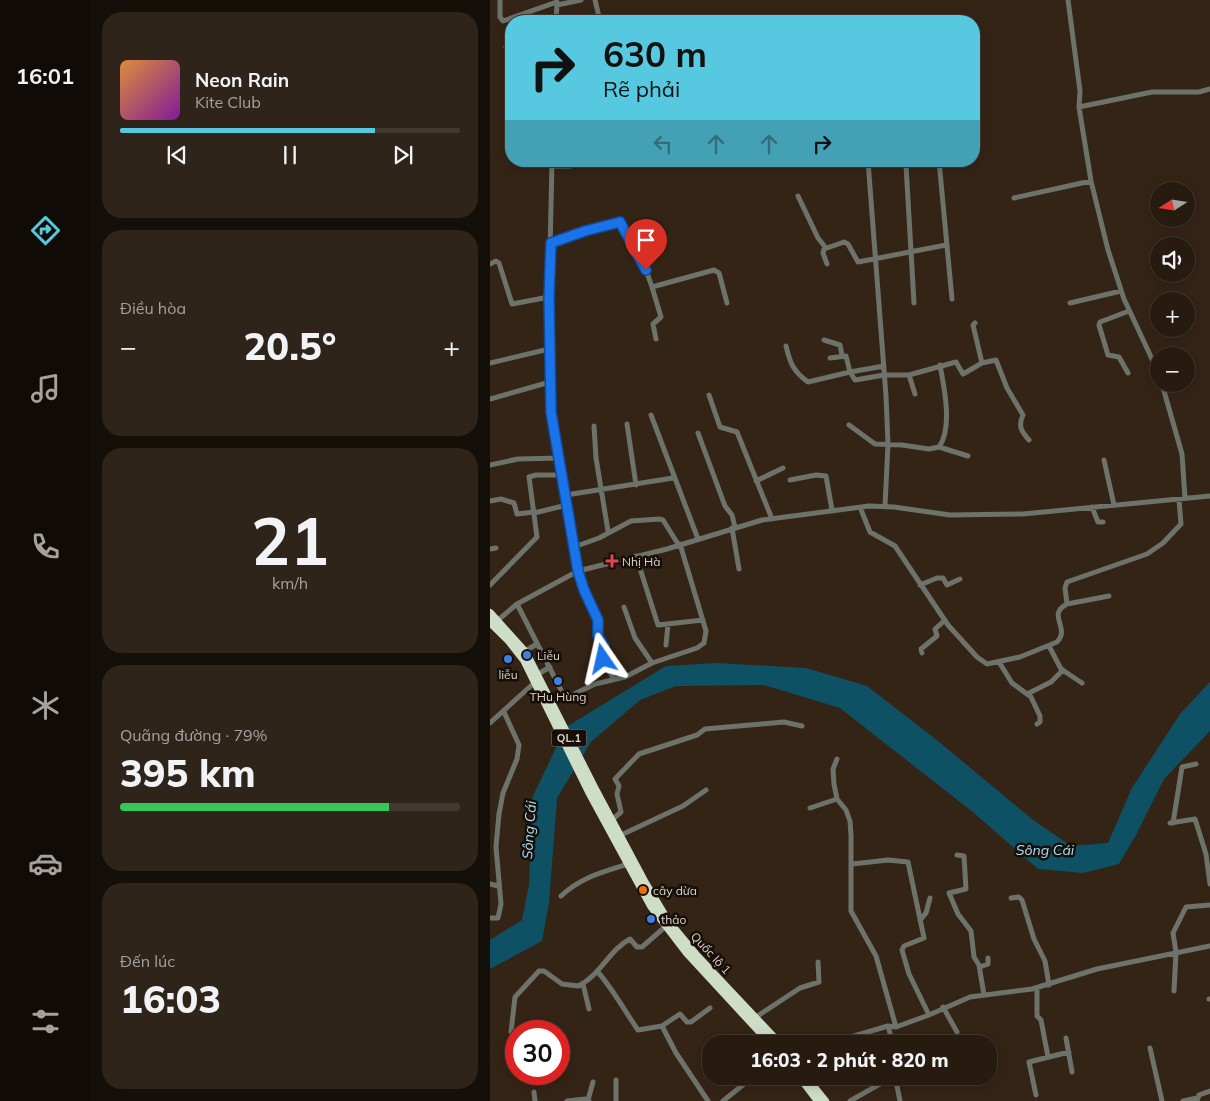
<!DOCTYPE html>
<html lang="vi">
<meta charset="utf-8">
<style>
body{margin:0;font-family:Mulish,sans-serif;background:#2f2419;color:#f1f3f6;height:100vh;display:flex;flex-direction:column;font-size:19px;white-space:nowrap}
*{box-sizing:border-box;margin:0}
p{font-size:16px;color:#a4a19f}
.icon{flex:none;width:28px;height:28px;fill:none;stroke:currentColor;stroke-width:2;stroke-linecap:round;stroke-linejoin:round}
.map{position:relative;flex:1;overflow:hidden}
.sheet{display:flex;flex-direction:column;gap:12px;padding:12px;background:#150f09;width:400px}
.sheet>*{flex:none}
.hud{position:absolute;left:15px;top:15px;width:475px;height:152px;border-radius:20px;box-shadow:0 2px 12px #0003,0 0 0 1px #433930;background:#56c9e1;color:#111;overflow:hidden}
.needle{width:32px;rotate:258deg}
.fabs{position:absolute;left:660px;top:182px;display:grid;gap:10px}
.fabs a{display:grid;place-items:center;width:45px;height:45px;border-radius:50%;background:#271b10;box-shadow:0 2px 12px #0003,0 0 0 1px #433930;font-size:25px}
.speed{position:absolute;left:15px;top:1020px;display:flex;gap:10px;font-size:25px;font-weight:700;text-align:center}
.speed>*{display:grid;place-content:center;width:65px;height:65px;border-radius:50%;background:#271b10;box-shadow:0 2px 12px #0003,0 0 0 1px #433930;line-height:1}
.speed .limit{border:8px solid #d22;background:#fff;color:#111}
.pin{position:absolute;display:grid;place-items:center;width:42px;height:42px;color:#fff;margin:-51px -21px;border-radius:50% 50% 50% 0;rotate:-45deg;box-shadow:0 0 5px #0007}
.pin .icon{rotate:45deg}
.me{position:absolute;width:55px;margin:-28px;rotate:349deg;stroke-linejoin:round;filter:drop-shadow(0 0 4px #0008)}
.turn{display:flex;align-items:center;gap:18px;height:105px;padding:0 15px;font-size:22px}
.turn .icon{width:65px;height:65px;stroke-width:2.5}
.turn b{display:block;font-size:35px;line-height:42px}
.lanes{display:flex;align-items:center;height:48px;padding:0 15px;background:#0003;justify-content:center;gap:25px;direction:ltr}
.lanes .off{opacity:.35}
.big{font-size:38px;font-weight:800;line-height:1.1}
.sheet .widget{flex:1;display:flex;flex-direction:column;justify-content:center;gap:8px;min-width:0;padding:0 18px;border-radius:20px;background:#2f2419}
.sheet .dial{align-items:center;gap:0}
.dial b{font-size:65px;line-height:1}
.song{display:flex;align-items:center;gap:15px}
.cover{width:60px;height:60px;border-radius:8px;background:linear-gradient(135deg,hsl(30 70% 55%),hsl(290 70% 35%))}
.played{height:5px;border-radius:2px;background:linear-gradient(90deg,#56c9e1 75%,#433930 75%)}
.keys{display:flex;justify-content:space-around;direction:ltr}
.heat{display:flex;justify-content:space-between;align-items:center;font-size:28px;direction:ltr}
.charge{height:8px;border-radius:4px;background:linear-gradient(90deg,#34c759 79%,#433930 0)}
.trip{position:absolute;left:212px;top:1035px;width:295px;height:50px;border-radius:20px;background:#271b10;box-shadow:0 2px 12px #0003,0 0 0 1px #433930;font-weight:800;line-height:50px;text-align:center}
main{display:flex;flex:1;min-height:0}
.menu{display:flex;flex-direction:column;width:90px;justify-content:space-around;align-items:center;background:#100b06;color:#a4a19f}
.menu .icon{width:35px;height:35px}
.menu .selected{color:#56c9e1}
.menu b{font-size:22px;color:#f1f3f6}
.map>svg:first-child{display:block}
</style>
<main>
<nav class="menu">
<b>16:01</b>
<svg class="icon selected" aria-label="directions" viewBox="0 0 24 24"><path d="M12 3l9 9-9 9-9-9zM9 14v-3h6M13 9l2 2-2 2"/></svg>
<svg class="icon" aria-label="music" viewBox="0 0 24 24"><path d="M9 18V5l10-2v13"/><circle cx="6" cy="18" r="3"/><circle cx="16" cy="16" r="3"/></svg>
<svg class="icon" aria-label="phone" viewBox="0 0 24 24"><path d="M5 4h4l2 5-3 2q2 4 5 5l2-3 5 2v4C11 20 4 13 5 4z"/></svg>
<svg class="icon" aria-label="climate" viewBox="0 0 24 24"><path d="M12 3v18M4 7l16 10M4 17L20 7"/></svg>
<svg class="icon" aria-label="car" viewBox="0 0 24 24"><path d="M5 17H2v-5l4-1 3-4h7l3 4 3 1v5h-3M9 17h6M6 11h13"/><circle cx="7" cy="17" r="2"/><circle cx="17" cy="17" r="2"/></svg>
<svg class="icon" aria-label="filters" viewBox="0 0 24 24"><path d="M4 7h16M4 17h16"/><circle cx="9" cy="7" r="2"/><circle cx="15" cy="17" r="2"/></svg>
</nav>
<section class="sheet">
<div class="widget">
<div class="song"><i class="cover"></i><div><b>Neon Rain</b><p>Kite Club</p></div></div>
<div class="played"></div>
<div class="keys"><svg class="icon" aria-label="previous" viewBox="0 0 24 24"><path d="M18 5L8 12l10 7zM5 5v14"/></svg><svg class="icon" aria-label="pause" viewBox="0 0 24 24"><path d="M8 5v14M16 5v14"/></svg><svg class="icon" aria-label="next" viewBox="0 0 24 24"><path d="M6 5l10 7-10 7zM19 5v14"/></svg></div>
</div>
<div class="widget"><p>Điều hòa</p>
<div class="heat"><a>−</a><b class="big">20.5°</b><a>+</a></div>
</div>
<div class="widget dial"><b>21</b><p>km/h</p></div>
<div class="widget"><p>Quãng đường · 79%</p><b class="big">395 km</b><div class="charge"></div></div>
<div class="widget"><p>Đến lúc</p><b class="big">16:03</b></div>
</section>
<div class="map">
<svg width="720" height="1101" viewBox="0 0 720 1101">
<rect width="100%" height="100%" fill="#342416"/>
<!-- water -->
<path fill="#0f5164" d="M 227,663 L 316,668 L 377,686 L 448,741 L 543,820 L 581,846 L 618,843 L 642,788 L 690,714 L 720,682 L 720,731 L 674,779 L 647,833 L 629,864 L 593,873 L 548,869 L 484,813 L 350,708 L 274,685 L 186,686 L 150,700 L 101,742 L 67,798 L 59,903 L 52,941 L 0,969 L 0,940 L 32,920 L 39,885 L 42,798 L 76,727 L 176,666 Z"/>
<g fill="none" stroke-linecap="round" stroke-linejoin="round">
<!-- minor -->
<path stroke="#6d736a" stroke-width="5" d="M 10,0 L 10,17 L 13,21 L 67,2
M 105,0 L 110,21
M 578,0 L 590,91 L 589,107 L 601,181 L 618,250 L 634,299 L 669,374
M 67,5 L 91,0
M 66,21 L 67,3
M 16,47 L 21,43
M 589,107 L 662,92 L 709,92 L 720,89
M 62,161 L 59,297 L 61,412 L 88,571 L 94,590 L 108,620 L 108,634 L 114,646 L 114,663 L 124,679
M 378,161 L 396,396 L 398,444 L 395,506
M 449,161 L 462,299
M 416,165 L 424,303
M 62,166 L 81,166 L 89,161
M 308,196 L 328,238 L 336,248
M 524,198 L 601,181
M 61,243 L 95,231 L 130,222 L 156,270 L 162,287 L 224,270 L 229,273 L 237,303
M 0,264 L 6,261 L 9,263 L 22,304 L 59,297
M 337,264 L 333,253 L 334,249 L 354,242 L 358,244 L 368,262 L 456,245
M 162,287 L 171,317 L 163,324 L 166,339
M 580,303 L 631,291
M 485,323 L 483,325 L 492,363
M 334,340 L 350,345 L 352,355
M 296,346 C 300,363 303,371 318,382 L 360,372 L 365,380 L 394,375 L 419,375 L 425,394
M 340,358 L 356,356 L 360,372 L 394,366
M 0,363 L 59,349
M 638,373 L 629,357 L 618,355 L 609,325 L 610,322 L 639,311
M 419,375 L 466,362 L 473,374 L 492,363 L 506,360 L 517,388 L 533,415 C 528,426 531,431 539,440
M 672,384 L 692,454 L 695,498
M 219,395 L 230,427 L 247,432 L 282,519
M 0,399 L 60,382
M 161,415 L 208,539
M 137,424 L 146,485
M 359,425 L 385,444 L 412,445 L 439,449 L 449,447 C 463,428 454,387 450,365
M 104,426 L 106,458 L 118,531
M 208,433 L 235,506 L 242,515 L 245,527
M 449,447 L 478,456
M 614,460 L 624,505
M 0,465 L 28,459 L 69,458
M 300,480 L 326,475 L 336,476 L 342,510
M 266,481 L 293,468
M 76,495 L 183,478
M 0,501 L 11,499 L 24,503 L 27,514 L 44,512
M 370,507 L 380,532 L 405,546 L 458,625 L 487,657 L 497,664 L 530,657 L 567,642 C 581,628 556,615 577,604 L 575,588 L 577,582 L 657,554 L 673,543 L 691,524 L 689,500
M 602,507 L 608,522 L 613,522
M 44,513 L 77,505
M 242,528 L 249,569
M 84,547 L 109,538 L 141,521 L 169,519 L 173,520 L 188,544
M 0,549 L 6,548
M 146,556 L 168,625 L 213,620
M 0,585 L 47,537 L 39,477 L 46,475 L 72,475
M 430,585 L 447,578 L 453,578 L 457,585 L 470,579
M 27,604 L 74,696 L 78,697 L 105,684 L 135,677 L 162,663 L 207,648 L 214,643 L 216,631 L 190,544
M 577,604 L 619,596
M 134,607 L 145,638 L 162,663
M 8,620 L 27,604 L 88,571 L 177,549 L 272,520 L 379,506 L 404,507 L 460,515 L 533,514 L 720,496
M 176,645 L 178,624
M 559,646 L 571,669 L 592,683
M 35,651 L 47,644
M 432,653 L 431,649 L 447,636 L 445,629 L 455,620
M 509,662 L 522,683 L 541,697 L 550,716 L 550,722 L 547,724
M 48,674 L 60,667
M 537,694 L 561,682 L 573,670
M 0,723 L 44,683
M 347,759 L 343,769 L 344,784 L 347,799 L 356,810 L 360,821 L 361,835 L 361,911 L 386,956 L 406,1027
M 320,808 L 347,799
M 123,819 L 131,812 L 127,794 L 129,786 L 125,779 L 149,754 L 207,735 L 215,729 L 294,722 L 312,726
M 680,823 L 705,819 L 716,854 L 720,884
M 683,823 L 692,767 L 706,764
M 131,835 L 193,806 L 216,790
M 467,855 L 474,856 L 476,889 L 459,893 L 468,914 L 481,931 L 484,957 L 489,965 L 494,995
M 362,864 L 398,860 L 418,862 L 434,938 L 414,946 L 412,950 L 419,974 L 439,1015
M 0,884 L 8,886
M 71,896 C 91,877 113,872 138,864
M 521,898 L 529,897 L 532,900 L 544,939 L 555,961 L 559,985
M 0,918 L 8,918 L 11,904 L 6,847 L 9,814 L 13,793 L 27,759 L 29,745 L 14,712
M 430,920 L 436,913 L 440,898
M 490,967 L 498,964 L 498,958
M 107,971 C 123,989 134,1010 148,1030 L 172,1026 L 190,1014 L 197,1022 L 201,1022 L 220,1008
M 93,984 L 99,1009
M 547,988 L 547,1016 L 551,1020 L 558,1057
M 684,991 L 686,952 L 683,933 L 696,907 L 720,905
M 719,999 L 720,999
M 453,1007 L 467,1032
M 266,1017 L 310,988 L 329,982 L 328,962
M 172,1026 L 186,1053 L 218,1101
M 398,1026 L 403,1044
M 21,1032 L 25,997 L 49,971 L 54,971 L 72,984 L 88,986 C 110,976 119,950 140,939 L 147,947 L 152,947 L 175,927
M 576,1038 L 582,1072
M 351,1044 L 364,1036 L 398,1026 L 406,1027 L 439,1015 L 480,997 L 542,989 L 607,969 L 720,946
M 660,1048 L 672,1101
M 405,1076 L 410,1101
M 44,1092 L 45,1101
M 546,1095 L 539,1062 L 579,1052
M 98,1100 L 103,1082
M 77,1101 L 95,1099 L 99,1101
M 126,1101 L 126,1080
M 233,1101 L 264,1076
M 360,1101 L 404,1076
M 693,1101 L 707,1098
M 707,1101 L 709,1095 L 720,1091"/>
<!-- highway -->
<path stroke="#ceddc6" stroke-width="8" d="M 0,613 L 36,653 L 105,789 L 154,881 L 178,921 L 207,956 L 290,1044
M 0,622 L 19,641 L 34,660 L 99,792 L 161,906 L 197,953 L 281,1044
M 309,1076 L 328,1101
M 315,1076 L 335,1101"/>
</g>
<g fill="none" stroke-linecap="round" stroke-linejoin="round">
<defs>
<path id="route" d="M 113,659 L 114,646 L 108,636 L 108,620 L 94,590 L 88,571 L 61,412 L 59,297 L 61,243 L 95,231 L 130,222 L 156,270"/>
</defs>
<!-- route casing -->
<use href="#route" stroke="#114b97" stroke-width="12"/>
<!-- route -->
<use href="#route" stroke="#1a73e8" stroke-width="9"/>
</g>
<!-- markers -->
<path fill="#e0444e" stroke="#160f09" stroke-width="2" d="M119.5 553.5h5v5h5v5h-5v5h-5v-5h-5v-5h5z"/>
<g fill="#3f7fe0" stroke="#160f09" stroke-width="2">
<circle cx="37" cy="655" r="5"/>
<circle cx="18" cy="659" r="5"/>
<circle cx="68" cy="681" r="5"/>
<circle cx="161" cy="919" r="5"/>
</g>
<circle fill="#e8710a" stroke="#160f09" stroke-width="2" cx="153" cy="890" r="5"/>
<g text-anchor="middle" dominant-baseline="central" stroke-width="5" stroke-linejoin="round" paint-order="stroke">
<!-- shield labels -->
<rect fill="#160f09" stroke="#a1978f" stroke-width="1" x="61.5" y="729.5" width="35" height="17" rx="4"/>
<g font-size="11" font-weight="bold" fill="#ddd1c9">
<text x="79" y="738">QL.1</text>
</g>
<!-- poi labels -->
<g font-size="12" fill="#ddd1c9" stroke="#160f09" text-anchor="start">
<text x="132" y="561">Nhị Hà</text>
<text x="47" y="655">Liễu</text>
<text x="18" y="674" text-anchor="middle">liễu</text>
<text x="68" y="696" text-anchor="middle">THu Hùng</text>
<text x="163" y="890">cây dừa</text>
<text x="171" y="919">thảo</text>
</g>
<!-- street labels -->
<g font-size="12" fill="#ddd1c9" stroke="#160f09">
<text transform="translate(221 953) rotate(47)">Quốc lộ 1</text>
</g>
<!-- water labels -->
<g font-size="14" font-style="italic" fill="#ade0f3" stroke="#160f09">
<text transform="translate(39 830) rotate(-86)">Sông Cái</text>
<text x="555" y="850">Sông Cái</text>
</g>
</g>
</svg>
<div class="fabs">
<a><svg class="needle" viewBox="-14 -14 28 28"><path d="M0-13l5 13h-10z" fill="#e53935"/><path d="M0 13l5-13h-10z" fill="#a4a19f"/></svg></a>
<a><svg class="icon" aria-label="sound" viewBox="0 0 24 24"><path d="M4 9h4l5-4v14l-5-4H4zM17 9q2 3 0 6"/></svg></a>
<a>+</a>
<a>−</a>
</div>
<div class="speed"><div class="limit">30</div></div>
<div class="pin" style="left:156px;top:270px;background:#d93025"><svg class="icon" aria-label="arrive" viewBox="0 0 24 24"><path d="M6 21V4h12l-3 4 3 4H6"/></svg></div>
<svg class="me" style="left:113px;top:659px" viewBox="-20 -20 40 40"><path d="M0-17L14 15 0 8-14 15z" fill="#1a73e8" stroke="#fff" stroke-width="4"/></svg>
<div class="trip">16:03 · 2 phút · 820 m</div>
<div class="hud">
<div class="turn"><svg class="icon" aria-label="right" viewBox="0 0 24 24"><path d="M7 20v-9h11M14 6l5 5-5 5"/></svg><div><b>630 m</b>Rẽ phải</div></div>
<div class="lanes"><svg class="icon off" aria-label="left" viewBox="0 0 24 24"><path d="M17 20v-9H6M10 6l-5 5 5 5"/></svg><svg class="icon off" aria-label="ahead" viewBox="0 0 24 24"><path d="M12 20V5M6 11l6-6 6 6"/></svg><svg class="icon off" aria-label="ahead" viewBox="0 0 24 24"><path d="M12 20V5M6 11l6-6 6 6"/></svg><svg class="icon" aria-label="right" viewBox="0 0 24 24"><path d="M7 20v-9h11M14 6l5 5-5 5"/></svg></div>
</div>
</div>
</main>
